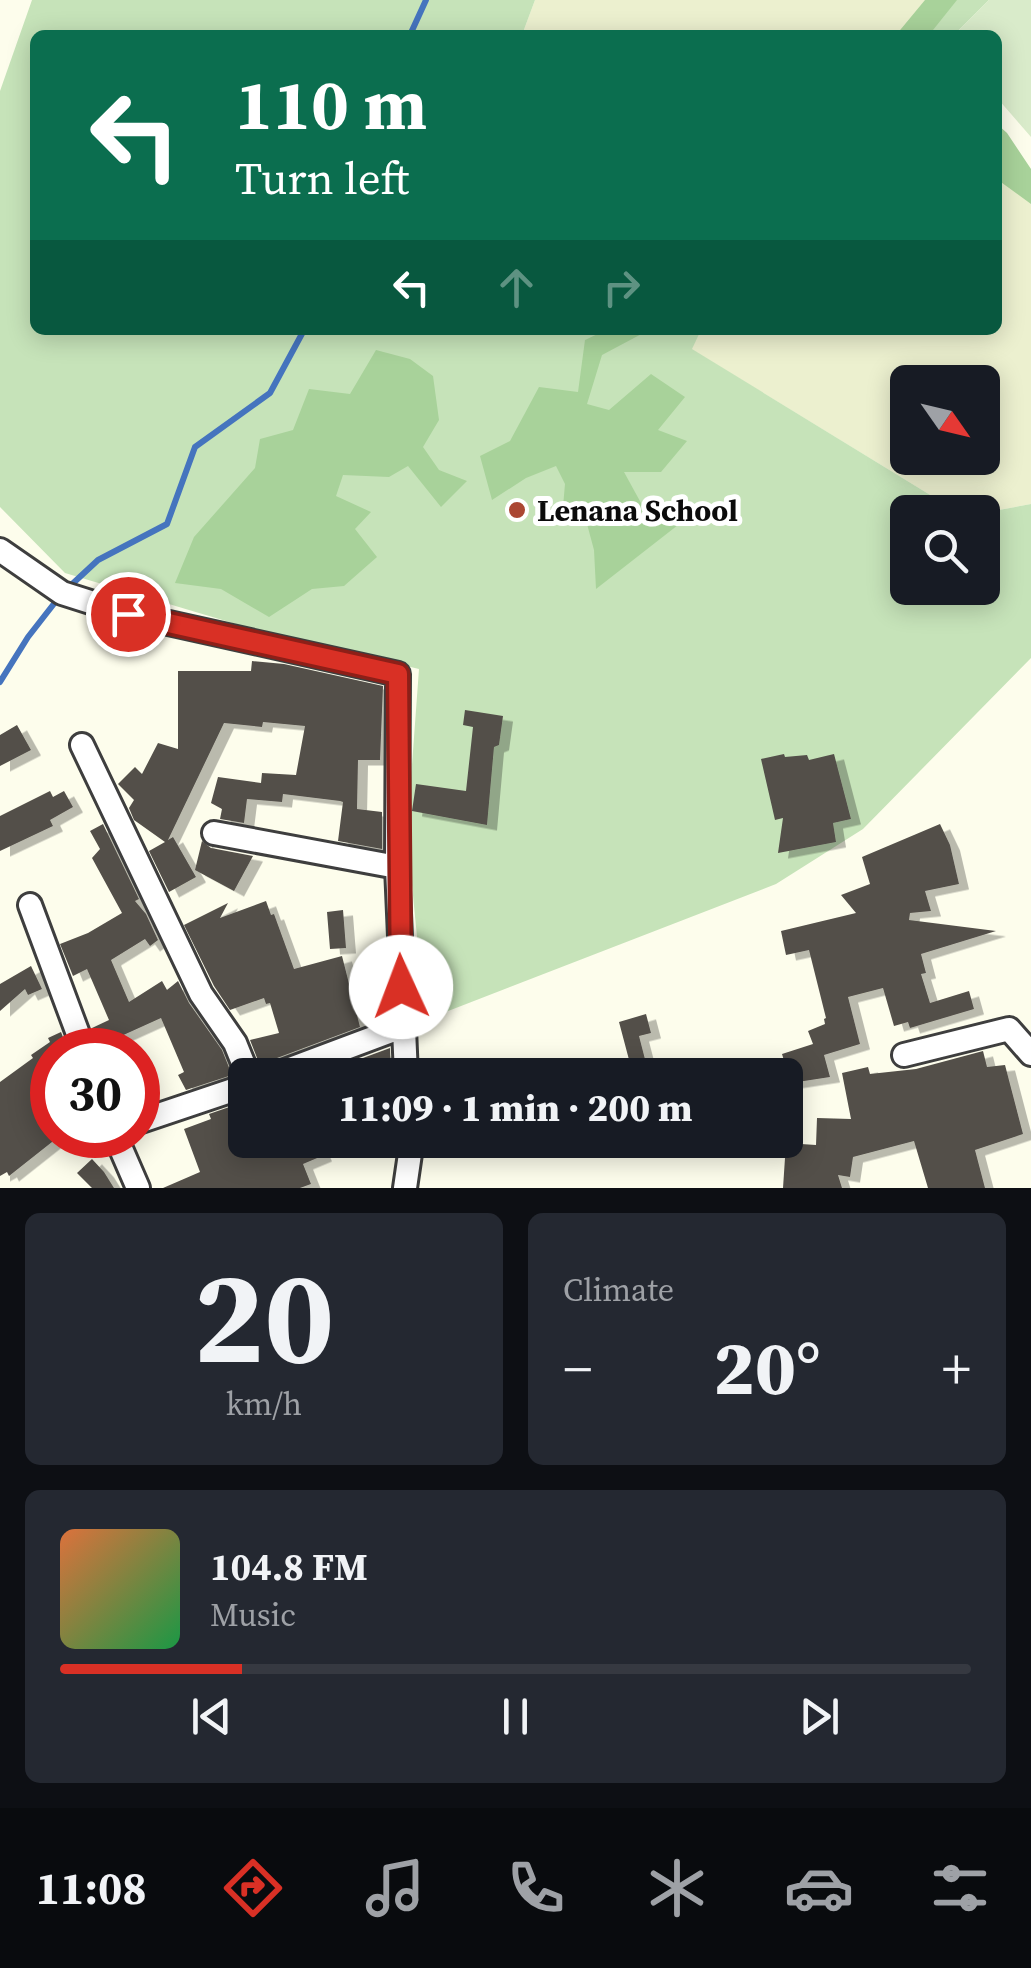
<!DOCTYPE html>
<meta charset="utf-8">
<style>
body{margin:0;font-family:"Source Serif 4",serif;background:#242831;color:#f1f3f6;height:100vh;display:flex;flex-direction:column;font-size:38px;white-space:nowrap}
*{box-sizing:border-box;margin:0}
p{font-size:32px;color:#9ea1a6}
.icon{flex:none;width:55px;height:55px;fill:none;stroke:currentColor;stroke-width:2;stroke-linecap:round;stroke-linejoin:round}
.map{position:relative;height:1188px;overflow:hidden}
.panel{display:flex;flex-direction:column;gap:25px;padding:25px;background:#0d0f14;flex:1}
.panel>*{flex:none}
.hud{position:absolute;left:30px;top:30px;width:972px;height:305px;border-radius:15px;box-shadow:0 5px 25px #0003;background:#0b6e4f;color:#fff;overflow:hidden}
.needle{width:65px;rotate:124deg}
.controls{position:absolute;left:890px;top:365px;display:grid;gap:20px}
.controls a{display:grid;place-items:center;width:110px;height:110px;border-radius:15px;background:#171b24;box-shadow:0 5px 25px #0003;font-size:50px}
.speed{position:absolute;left:30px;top:1028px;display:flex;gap:20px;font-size:50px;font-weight:700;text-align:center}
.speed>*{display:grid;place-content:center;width:130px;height:130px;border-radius:50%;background:#171b24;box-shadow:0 5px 25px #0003;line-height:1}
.speed .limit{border:15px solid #d22;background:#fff;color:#111}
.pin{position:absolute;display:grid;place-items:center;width:85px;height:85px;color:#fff;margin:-42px;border:5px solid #fff;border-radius:50%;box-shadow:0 2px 10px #0007}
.me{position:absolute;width:110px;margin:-55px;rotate:358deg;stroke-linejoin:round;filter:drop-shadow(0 0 8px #0008)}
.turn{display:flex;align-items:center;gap:35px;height:210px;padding:0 40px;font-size:45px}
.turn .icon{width:130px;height:130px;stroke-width:2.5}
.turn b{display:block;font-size:70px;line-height:85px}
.lanes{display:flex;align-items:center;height:95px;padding:0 40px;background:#0003;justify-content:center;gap:50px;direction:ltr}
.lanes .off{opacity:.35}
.big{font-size:75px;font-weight:800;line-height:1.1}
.panel .card{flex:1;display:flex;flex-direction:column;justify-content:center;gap:15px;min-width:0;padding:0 35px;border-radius:15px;background:#242831}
.panel .dial{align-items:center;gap:0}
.dial b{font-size:130px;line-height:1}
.song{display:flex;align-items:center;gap:30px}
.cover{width:120px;height:120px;border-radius:15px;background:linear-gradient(135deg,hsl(20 70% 55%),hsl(140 70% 35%))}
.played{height:10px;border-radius:5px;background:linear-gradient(90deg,#d93025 20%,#363941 20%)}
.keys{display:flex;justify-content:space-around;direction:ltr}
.heat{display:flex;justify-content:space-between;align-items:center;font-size:55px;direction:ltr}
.panel .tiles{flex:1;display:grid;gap:25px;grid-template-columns:1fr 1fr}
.card:last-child{grid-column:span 2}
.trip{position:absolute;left:228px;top:1058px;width:575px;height:100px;border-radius:15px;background:#171b24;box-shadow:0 5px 25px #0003;font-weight:800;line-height:100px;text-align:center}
.menu{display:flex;height:160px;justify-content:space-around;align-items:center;background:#090b0e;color:#9ea1a6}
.menu .icon{width:70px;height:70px}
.menu .on{color:#d93025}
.menu b{font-size:45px;color:#f1f3f6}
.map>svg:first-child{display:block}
</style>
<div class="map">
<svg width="1031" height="1188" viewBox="0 0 1031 1188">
<defs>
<filter id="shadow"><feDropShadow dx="10" dy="5.5" stdDeviation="0" flood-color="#0004"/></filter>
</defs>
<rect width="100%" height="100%" fill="#fdfdec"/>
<!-- farmland -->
<path fill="#ecf0cf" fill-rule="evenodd" d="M 535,0 L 932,0 L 898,35 L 522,35 Z
M 998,169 L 1031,195 L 1031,504 L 983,513 L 958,512 L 691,349 L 701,330 L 998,330 ZM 908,382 L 982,382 L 982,458 L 908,458 Z"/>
<!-- green -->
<path fill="#c6e3b9" d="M 32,0 L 535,0 L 522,35 L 35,35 L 35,330 L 701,330 L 692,349 L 958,512 L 908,512 L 908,588 L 982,588 L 983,513 L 1031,504 L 1031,658 L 863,829 L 776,884 L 425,1020 L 407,833 L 419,669 L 256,630 L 65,573 L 0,507 L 0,91 Z
M 932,0 L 989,0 L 954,35 L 898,35 Z"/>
<!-- forest -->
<path fill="#a8d29a" d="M 925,0 L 957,0 L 929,35 L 896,35 Z
M 998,125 L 1007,133 L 1031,169 L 1031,204 L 998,180 Z
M 606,330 L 649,330 L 602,355 L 587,404 L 609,410 L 651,374 L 685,397 L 658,430 L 687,441 L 661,472 L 624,472 L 641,503 L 678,525 L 596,589 L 594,550 L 587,524 L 562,518 L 565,484 L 556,466 L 526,478 L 492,500 L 480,456 L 510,441 L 539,387 L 578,392 L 585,340 Z
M 376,350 L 410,359 L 433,376 L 439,420 L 423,447 L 439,470 L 467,481 L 441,507 L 408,466 L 389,477 L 343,475 L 336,496 L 371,512 L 355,529 L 377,557 L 344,586 L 312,589 L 269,617 L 221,589 L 175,583 L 194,537 L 255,468 L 260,439 L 293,430 L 309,389 L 350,394 Z"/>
<!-- pitch -->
<path fill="#d9ebca" d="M 989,0 L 1031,0 L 1031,137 L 998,99 L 998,35 L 954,35 Z"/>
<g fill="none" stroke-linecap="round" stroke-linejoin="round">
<!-- stream -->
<path stroke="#4574be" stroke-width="6" d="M 410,35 L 426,0
M 69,587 L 98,560 L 167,524 L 195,447 L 270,393 L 304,330
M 0,682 L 28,637 L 60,596"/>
</g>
<!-- building -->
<path fill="#534f49" filter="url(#shadow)" d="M 252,661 L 284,664 L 383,686 L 380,760 L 358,760 L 357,809 L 382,812 L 382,849 L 338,841 L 343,802 L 340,801 L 283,794 L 282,802 L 247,799 L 244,823 L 220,819 L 222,809 L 211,803 L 218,777 L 261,783 L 262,773 L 296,775 L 305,726 L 263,722 L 262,727 L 224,723 L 168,840 L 173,837 L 196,877 L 169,892 L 149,851 L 165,842 L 134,820 L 129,808 L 134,800 L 118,784 L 135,767 L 142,774 L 158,743 L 178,749 L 178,671 L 251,671 Z
M 465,710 L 503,716 L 499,745 L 494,747 L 487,825 L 412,811 L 416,784 L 466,791 L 473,727 L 463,725 Z
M 17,725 L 31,750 L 0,766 L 0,735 Z
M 784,754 L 785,757 L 807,755 L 809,760 L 834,754 L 851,819 L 833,823 L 836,842 L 778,853 L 783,818 L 775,820 L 761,759 Z
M 50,791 L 53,797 L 64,791 L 73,807 L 50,820 L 53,826 L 0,851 L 0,816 Z
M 103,824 L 139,899 L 135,901 L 146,914 L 158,940 L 150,946 L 145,939 L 111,960 L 129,1002 L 162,981 L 167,990 L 178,981 L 189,1003 L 222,1050 L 232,1075 L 186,1090 L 178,1075 L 184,1072 L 161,1018 L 119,1037 L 125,1050 L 99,1050 L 92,1028 L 109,1020 L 87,969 L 73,976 L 60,944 L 88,933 L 122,913 L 92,858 L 100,849 L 90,831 Z
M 940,824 L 950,845 L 959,884 L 925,891 L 931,911 L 910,913 L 909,920 L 996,931 L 921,954 L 926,973 L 921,974 L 930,1003 L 969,991 L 974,1009 L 910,1028 L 908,1022 L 894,1026 L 883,988 L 848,997 L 860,1044 L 824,1055 L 830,1077 L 791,1083 L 782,1054 L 813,1044 L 808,1031 L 825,1024 L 824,1019 L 826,1018 L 809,950 L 786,955 L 781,931 L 856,913 L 841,895 L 870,884 L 862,857 Z
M 202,841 L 211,848 L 253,856 L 234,891 L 195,870 Z
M 266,901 L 271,915 L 274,914 L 294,969 L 342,956 L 360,1027 L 269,1061 L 261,1068 L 250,1040 L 279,1033 L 270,1003 L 266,1004 L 264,998 L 230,1010 L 214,986 L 184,925 L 228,903 L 220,918 Z
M 343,910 L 346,948 L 330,949 L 327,912 Z
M 31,966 L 42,989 L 28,995 L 25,989 L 0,1011 L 0,984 Z
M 646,1014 L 651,1033 L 639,1036 L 647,1067 L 632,1071 L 619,1022 Z
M 61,1032 L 68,1050 L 52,1050 L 52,1142 L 9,1176 L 7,1172 L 0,1176 L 0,1082 L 33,1058 L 31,1055 L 50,1042 L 48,1038 Z
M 390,1048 L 391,1075 L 317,1075 Z
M 983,1051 L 987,1067 L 1005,1065 L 1023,1134 L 975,1150 L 985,1188 L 928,1188 L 914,1141 L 853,1157 L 850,1177 L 838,1175 L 842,1188 L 783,1188 L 786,1143 L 816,1145 L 817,1118 L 851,1119 L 842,1073 L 868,1067 L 870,1074 L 916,1069 Z
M 244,1102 L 245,1107 L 238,1110 L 245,1128 L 245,1140 L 315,1140 L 322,1156 L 303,1164 L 311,1184 L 300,1188 L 163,1188 L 200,1172 L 184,1129 L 211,1119 L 209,1114 Z
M 92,1159 L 104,1172 L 114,1188 L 92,1188 L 77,1173 Z"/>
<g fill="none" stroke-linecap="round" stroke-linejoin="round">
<defs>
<path id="street" d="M 0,550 L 62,593 L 128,614 L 398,674 L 397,867 L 406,1075
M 82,745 L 201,994 L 235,1043 L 248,1075
M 214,833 L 397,867
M 30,905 L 84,1050
M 904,1055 L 1009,1029 L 1031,1054
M 274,1075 L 402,1027
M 138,1122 L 245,1086
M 115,1135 L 138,1188
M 405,1188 L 412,1140"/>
</defs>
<!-- street casing -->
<use href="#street" stroke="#3e3e3e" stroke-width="28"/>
<!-- street -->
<use href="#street" stroke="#fff" stroke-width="22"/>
</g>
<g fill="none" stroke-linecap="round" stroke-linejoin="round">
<defs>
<path id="route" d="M 128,614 L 398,674 L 401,987"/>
</defs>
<!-- route casing -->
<use href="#route" stroke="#8d1f18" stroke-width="25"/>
<!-- route -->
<use href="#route" stroke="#d93025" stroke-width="18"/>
</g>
<!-- markers -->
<circle fill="#ab4733" stroke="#fff" stroke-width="4" cx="517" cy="510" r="10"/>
<g text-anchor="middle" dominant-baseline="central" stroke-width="10" stroke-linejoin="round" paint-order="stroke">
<!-- poi labels -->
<g font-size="30" font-weight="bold" fill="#0b0b0b" stroke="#fff" text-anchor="start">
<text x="537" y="510">Lenana School</text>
</g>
</g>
</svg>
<div class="controls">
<a><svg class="needle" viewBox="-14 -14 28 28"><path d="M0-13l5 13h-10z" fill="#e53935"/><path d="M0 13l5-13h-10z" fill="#9ea1a6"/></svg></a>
<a><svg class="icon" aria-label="search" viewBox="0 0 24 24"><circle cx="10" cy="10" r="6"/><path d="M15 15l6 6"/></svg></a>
</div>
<div class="speed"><div class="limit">30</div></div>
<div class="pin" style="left:128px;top:614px;background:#d93025"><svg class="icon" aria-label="arrive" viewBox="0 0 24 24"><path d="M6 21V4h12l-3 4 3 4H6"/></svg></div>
<svg class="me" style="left:401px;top:987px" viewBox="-20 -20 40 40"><circle r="19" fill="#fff"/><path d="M0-13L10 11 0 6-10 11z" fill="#d93025"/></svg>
<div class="trip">11:09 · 1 min · 200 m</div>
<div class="hud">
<div class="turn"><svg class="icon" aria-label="left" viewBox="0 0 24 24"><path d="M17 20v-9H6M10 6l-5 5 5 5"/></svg><div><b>110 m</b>Turn left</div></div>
<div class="lanes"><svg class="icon" aria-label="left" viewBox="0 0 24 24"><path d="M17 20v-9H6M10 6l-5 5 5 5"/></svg><svg class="icon off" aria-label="ahead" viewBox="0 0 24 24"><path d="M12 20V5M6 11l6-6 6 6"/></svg><svg class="icon off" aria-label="right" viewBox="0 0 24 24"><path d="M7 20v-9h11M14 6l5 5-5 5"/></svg></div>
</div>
</div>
<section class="panel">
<div class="tiles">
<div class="card dial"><b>20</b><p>km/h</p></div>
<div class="card"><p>Climate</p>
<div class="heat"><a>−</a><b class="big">20°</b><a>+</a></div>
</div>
<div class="card">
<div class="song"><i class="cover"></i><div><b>104.8 FM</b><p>Music</p></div></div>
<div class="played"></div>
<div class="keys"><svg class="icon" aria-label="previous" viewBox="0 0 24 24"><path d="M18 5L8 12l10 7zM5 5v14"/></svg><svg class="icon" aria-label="pause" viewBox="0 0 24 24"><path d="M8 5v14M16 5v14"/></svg><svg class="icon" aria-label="next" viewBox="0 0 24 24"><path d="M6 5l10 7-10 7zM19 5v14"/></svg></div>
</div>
</div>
</section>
<nav class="menu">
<b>11:08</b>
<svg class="icon on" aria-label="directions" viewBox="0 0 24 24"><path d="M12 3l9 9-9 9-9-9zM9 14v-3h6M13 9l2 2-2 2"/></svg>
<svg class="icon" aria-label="music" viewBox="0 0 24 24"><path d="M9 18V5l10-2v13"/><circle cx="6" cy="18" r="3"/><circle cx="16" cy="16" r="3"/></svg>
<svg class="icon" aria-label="phone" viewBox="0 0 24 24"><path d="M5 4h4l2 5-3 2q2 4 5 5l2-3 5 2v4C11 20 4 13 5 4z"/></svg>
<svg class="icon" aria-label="climate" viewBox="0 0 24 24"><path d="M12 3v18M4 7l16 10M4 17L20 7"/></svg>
<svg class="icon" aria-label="car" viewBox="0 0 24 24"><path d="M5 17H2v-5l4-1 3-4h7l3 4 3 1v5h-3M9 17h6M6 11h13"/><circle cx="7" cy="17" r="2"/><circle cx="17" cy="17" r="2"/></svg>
<svg class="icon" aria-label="filters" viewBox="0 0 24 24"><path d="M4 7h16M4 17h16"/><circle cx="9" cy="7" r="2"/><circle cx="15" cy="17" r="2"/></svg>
</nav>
